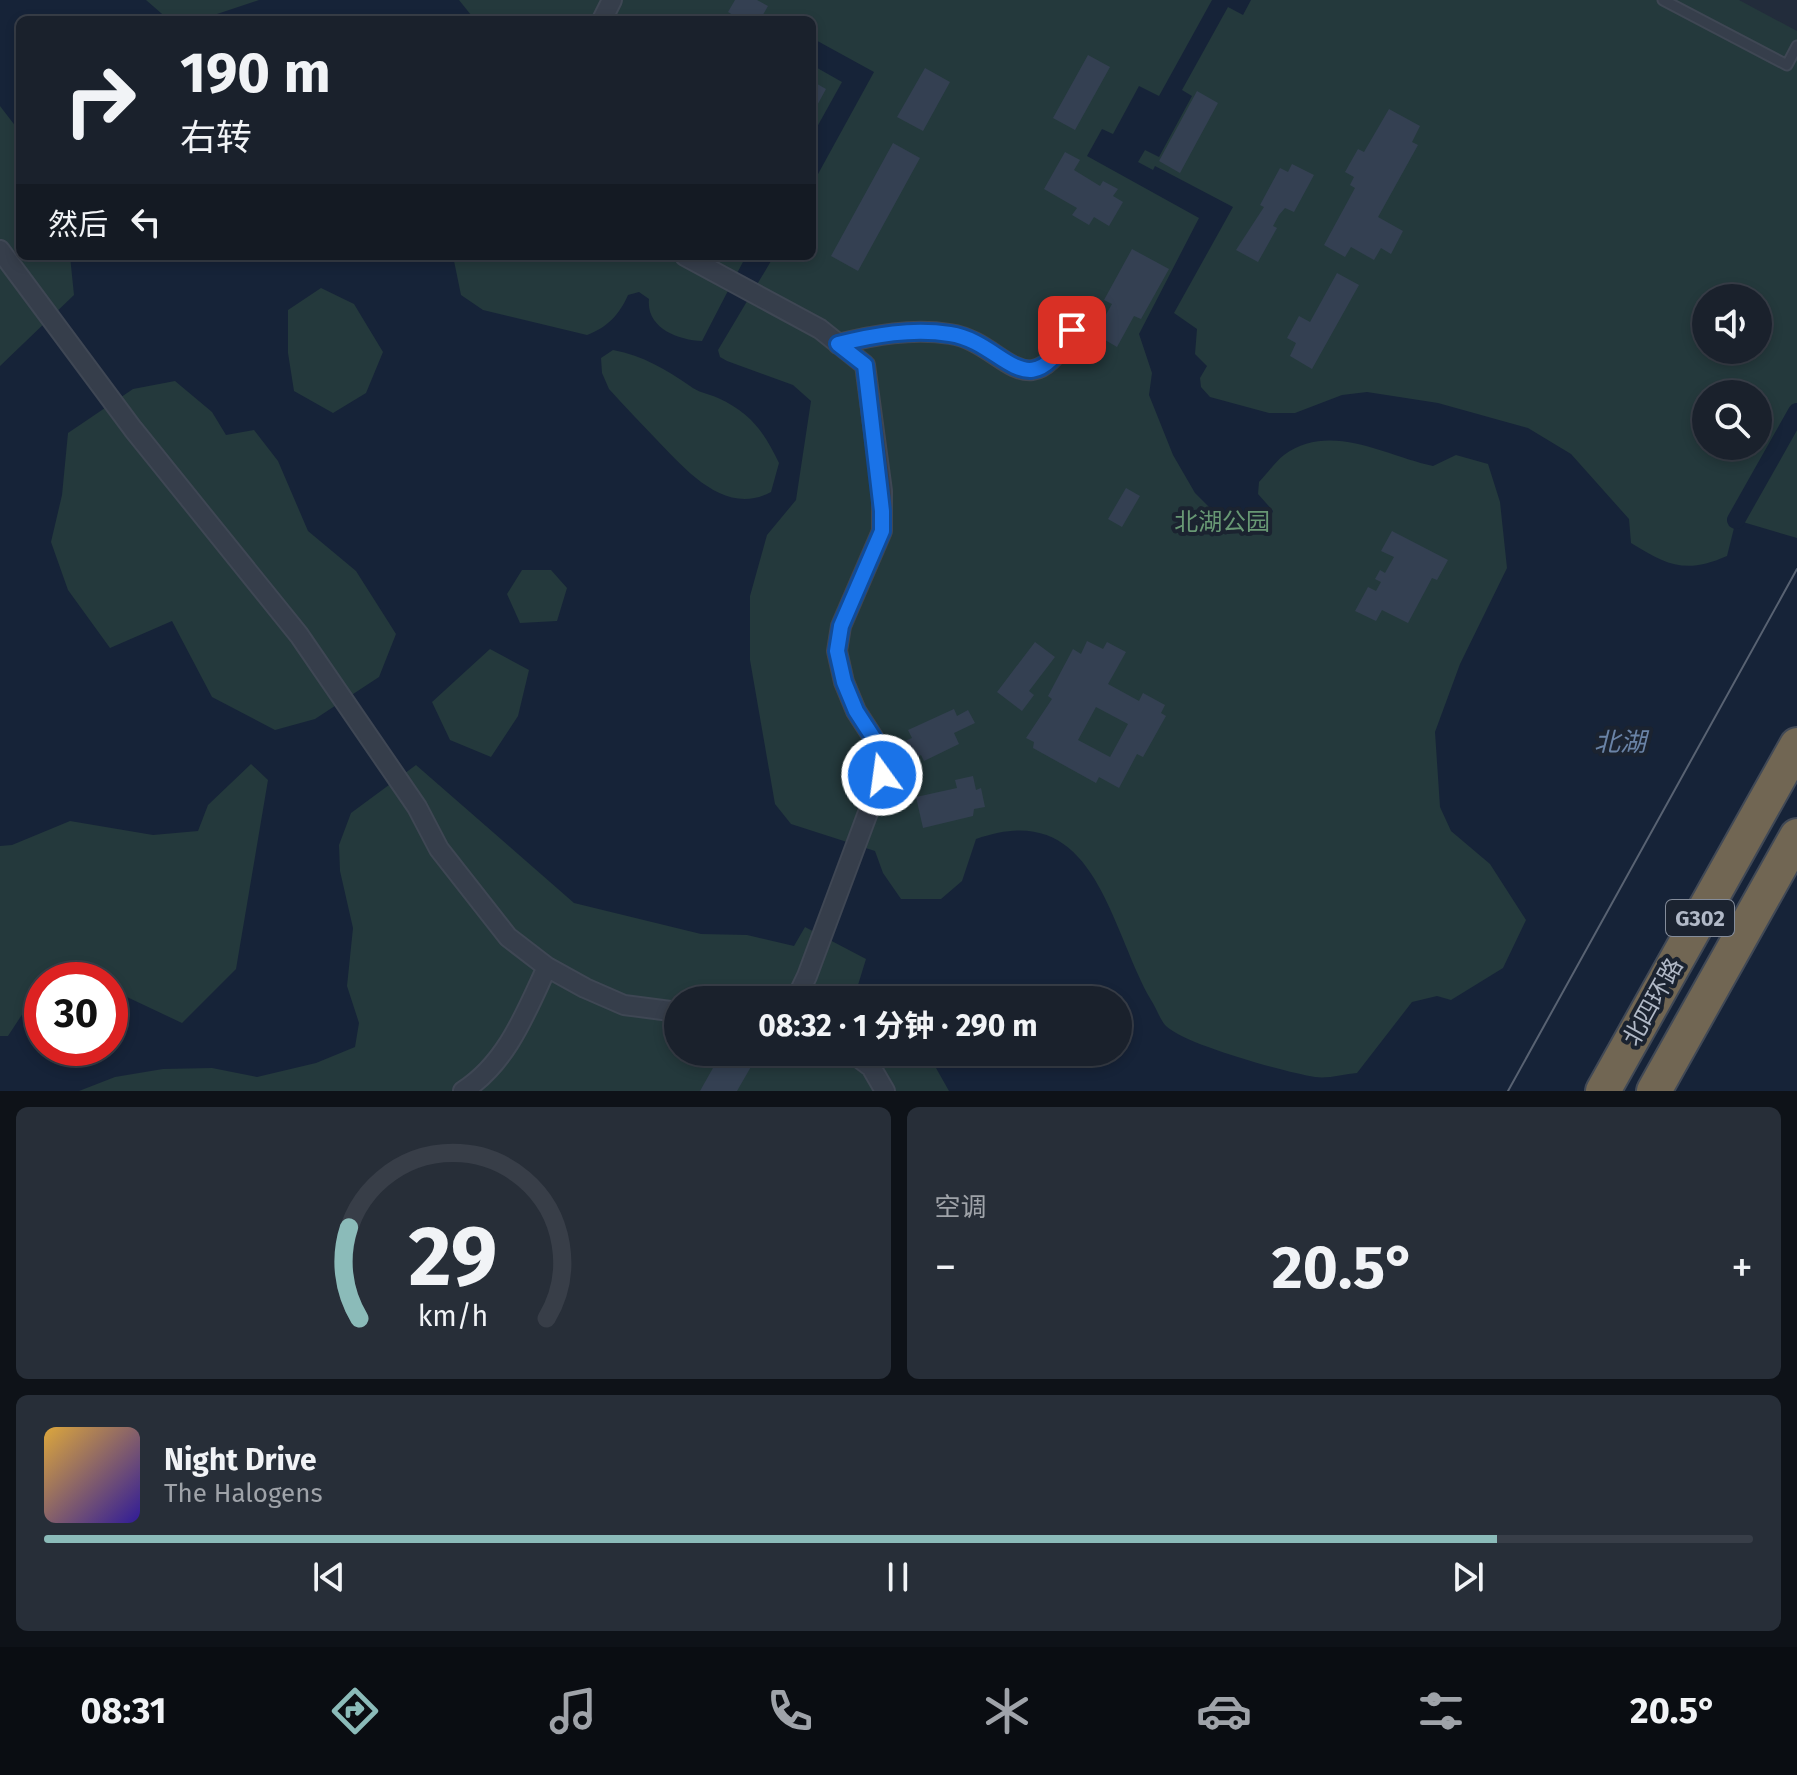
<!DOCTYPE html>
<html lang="zh">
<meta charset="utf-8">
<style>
body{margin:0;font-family:"Fira Sans","Noto Sans SC",sans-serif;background:#272e38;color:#f1f3f6;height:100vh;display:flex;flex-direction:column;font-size:30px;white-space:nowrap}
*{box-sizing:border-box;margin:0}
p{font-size:26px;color:#9fa3a9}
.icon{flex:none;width:44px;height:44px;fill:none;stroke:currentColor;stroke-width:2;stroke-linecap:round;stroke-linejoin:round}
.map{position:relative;height:1091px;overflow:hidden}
.drawer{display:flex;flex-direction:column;gap:16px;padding:16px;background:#0e1218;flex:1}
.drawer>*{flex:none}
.banner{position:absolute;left:16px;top:16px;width:800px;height:244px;border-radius:12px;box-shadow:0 4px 12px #0003,0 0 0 2px #383e48;background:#1a212c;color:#f1f3f6;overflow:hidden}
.controls{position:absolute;left:1692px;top:284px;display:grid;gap:16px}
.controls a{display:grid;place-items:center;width:80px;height:80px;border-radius:50%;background:#1a212c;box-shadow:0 4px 12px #0003,0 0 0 2px #383e48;font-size:40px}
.speed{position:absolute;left:24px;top:962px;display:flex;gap:16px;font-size:40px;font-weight:700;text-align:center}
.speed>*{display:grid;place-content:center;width:104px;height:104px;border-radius:50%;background:#1a212c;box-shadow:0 4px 12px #0003,0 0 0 2px #383e48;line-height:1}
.speed .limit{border:12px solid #d22;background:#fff;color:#111}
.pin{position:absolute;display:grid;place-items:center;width:68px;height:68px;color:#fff;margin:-34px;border-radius:16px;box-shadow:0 4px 12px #0006}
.me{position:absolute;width:88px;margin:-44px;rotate:346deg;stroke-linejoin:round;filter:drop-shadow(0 0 6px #0008)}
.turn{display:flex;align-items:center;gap:28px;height:168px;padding:0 32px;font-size:36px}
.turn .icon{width:104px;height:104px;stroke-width:2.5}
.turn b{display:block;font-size:56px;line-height:68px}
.then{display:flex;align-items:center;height:76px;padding:0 32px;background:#0003;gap:16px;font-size:30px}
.big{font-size:60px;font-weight:700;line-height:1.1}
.drawer .tile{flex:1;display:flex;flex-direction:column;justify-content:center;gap:12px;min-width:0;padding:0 28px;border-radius:12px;background:#272e38}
.drawer .dial{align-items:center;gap:0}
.dial svg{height:208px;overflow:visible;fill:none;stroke:#383e48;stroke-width:7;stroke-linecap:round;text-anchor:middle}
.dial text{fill:#f1f3f6;stroke:none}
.song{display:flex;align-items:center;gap:24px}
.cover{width:96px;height:96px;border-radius:12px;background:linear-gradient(135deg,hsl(40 70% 55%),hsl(250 70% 35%))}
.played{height:8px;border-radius:4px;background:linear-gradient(90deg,#8bbbb9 85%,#383e48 85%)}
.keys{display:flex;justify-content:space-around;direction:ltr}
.heat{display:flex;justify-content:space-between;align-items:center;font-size:44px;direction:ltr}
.drawer .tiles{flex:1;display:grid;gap:16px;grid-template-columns:1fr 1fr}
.tile:last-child{grid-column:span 2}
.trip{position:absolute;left:664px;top:986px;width:468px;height:80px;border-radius:40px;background:#1a212c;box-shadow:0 4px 12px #0003,0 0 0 2px #383e48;font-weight:700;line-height:80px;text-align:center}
.tabs{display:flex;height:128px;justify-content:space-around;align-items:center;background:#0a0d12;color:#9fa3a9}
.tabs .icon{width:56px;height:56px}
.tabs .current{color:#8bbbb9}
.tabs b{font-size:36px;color:#f1f3f6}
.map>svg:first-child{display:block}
</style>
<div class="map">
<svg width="1797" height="1091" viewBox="0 0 1797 1091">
<rect width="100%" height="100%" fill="#222c3b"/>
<!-- green -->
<path fill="#24393c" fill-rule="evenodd" d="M 0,0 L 1739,0 L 1797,31 L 1797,1091 L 0,1091 ZM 20,20 L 812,20 L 812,256 L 20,256 ZM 1706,298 L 1758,298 L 1758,350 L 1706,350 ZM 1706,394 L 1758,394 L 1758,446 L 1706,446 ZM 42,980 L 110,980 L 110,1048 L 42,1048 ZM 678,1000 L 1118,1000 L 1118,1052 L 678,1052 Z"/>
<!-- water -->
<path fill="#162338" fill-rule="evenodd" d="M 0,0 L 146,0 L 169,20 L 20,20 L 20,132 L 0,106 Z
M 259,0 L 459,0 L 475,20 L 199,20 Z
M 1212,0 L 1251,0 L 1243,15 L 1228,7 L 1182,90 L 1192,96 L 1159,157 L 1145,150 L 1138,162 L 1153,170 L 1155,166 L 1233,207 L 1174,313 L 1197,329 L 1195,354 L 1207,366 L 1200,378 L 1201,387 L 1210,397 L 1269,413 L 1295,413 L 1342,395 L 1367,392 L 1438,403 L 1528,428 L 1571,454 L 1629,519 L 1631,543 C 1668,566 1686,574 1727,556 L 1736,520 L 1797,538 L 1797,1091 L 949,1091 L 927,1052 L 1118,1052 L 1118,1000 L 871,1000 L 858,985 L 866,959 L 805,927 L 794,946 L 747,935 L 701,934 L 574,903 L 416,765 L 351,813 L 339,845 L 340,871 L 353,928 L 347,986 L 359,1023 L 355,1047 L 316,1063 L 257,1077 L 212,1068 L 163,1069 L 115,1077 L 79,1091 L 0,1091 L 0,1036 L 8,1036 L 42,984 L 42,1048 L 110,1048 L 110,989 L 182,1023 L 236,969 L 268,780 L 251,764 L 208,805 L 198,831 L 153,835 L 70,821 L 12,845 L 0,846 L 0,366 L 74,295 L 70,256 L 453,256 L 461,295 L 483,310 L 587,335 C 608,327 619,315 628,295 L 639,292 L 649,299 C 646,328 678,340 702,341 L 746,256 L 774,256 L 718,350 L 720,357 L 727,361 L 793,385 L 811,401 L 796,500 L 767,535 L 750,596 L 750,660 L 775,804 L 791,824 L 875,851 L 883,873 L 901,899 L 941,899 L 962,881 L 976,839 C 1095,796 1108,924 1151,1000 C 1156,1007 1160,1020 1166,1026 C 1186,1045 1285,1072 1315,1077 C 1328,1079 1344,1074 1357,1073 L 1412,1002 L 1437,996 L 1451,1000 L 1503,968 L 1526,920 L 1490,864 L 1451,831 L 1440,807 L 1435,732 L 1460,664 L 1507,568 L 1500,502 L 1488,464 L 1456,455 L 1433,466 C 1386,456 1330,421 1284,455 C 1275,462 1267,474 1259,482 L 1258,494 L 1273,511 L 1268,523 L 1235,522 L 1212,510 L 1195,493 L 1173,455 L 1149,395 L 1152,373 L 1139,334 L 1199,218 L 1087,156 L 1102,129 L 1113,134 L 1139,86 L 1159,96 ZM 321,288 L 354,304 L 383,352 L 366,393 L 333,413 L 294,391 L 288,353 L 288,310 ZM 613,350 C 644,356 665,369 690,386 C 697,392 709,394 718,398 C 751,413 764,432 779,463 L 771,492 C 725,517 685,469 656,439 C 640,422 624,406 609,389 L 602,373 L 601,358 ZM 175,381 L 212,412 L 226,435 L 254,430 L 278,461 L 308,531 L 356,571 L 396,634 L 379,677 L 315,719 L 275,730 L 212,697 L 172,621 L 110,648 L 68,590 L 51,542 L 62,495 L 68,433 L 133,389 ZM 522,570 L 551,570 L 567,588 L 557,621 L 520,623 L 507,594 ZM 490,649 L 529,670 L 518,716 L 491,757 L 450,740 L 432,702 Z
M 812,38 L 874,72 L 812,185 L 812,136 L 842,82 L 812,65 Z"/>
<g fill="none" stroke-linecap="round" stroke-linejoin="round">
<!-- canal -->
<path stroke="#162338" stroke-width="18" d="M 1736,520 L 1797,412"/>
</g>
<!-- building -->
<path fill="#344052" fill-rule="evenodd" d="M 735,0 L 757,0 L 768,6 L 760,20 L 730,20 L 733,15 L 728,12 Z
M 1088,55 L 1110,67 L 1075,130 L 1053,118 Z
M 925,68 L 950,82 L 923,131 L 897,117 Z
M 812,81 L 826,89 L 814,111 L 812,110 Z
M 1197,91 L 1218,103 L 1180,173 L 1159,161 Z
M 1389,109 L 1420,126 L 1412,142 L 1418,145 L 1378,217 L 1403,231 L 1391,254 L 1381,248 L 1374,260 L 1351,247 L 1345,257 L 1324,245 L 1355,188 L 1350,185 L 1354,177 L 1345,172 L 1358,149 L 1364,152 Z
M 893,143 L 920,158 L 858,271 L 831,256 Z
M 1065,152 L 1080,160 L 1074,170 L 1100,186 L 1103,181 L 1118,189 L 1113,196 L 1123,202 L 1109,226 L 1094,217 L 1089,225 L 1072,215 L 1077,208 L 1044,189 Z
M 1292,164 L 1314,175 L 1294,212 L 1285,208 L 1279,215 L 1273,226 L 1277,228 L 1258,262 L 1236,250 L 1264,207 L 1260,205 L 1280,168 L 1288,172 Z
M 1132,249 L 1169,269 L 1141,319 L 1134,316 L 1117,347 L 1095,334 L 1112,304 L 1104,300 Z
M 1337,273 L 1359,285 L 1312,369 L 1290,356 L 1296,343 L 1287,338 L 1299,316 L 1310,322 Z
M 1126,488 L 1140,496 L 1122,527 L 1108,519 Z
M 1392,531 L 1448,560 L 1437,580 L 1432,578 L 1408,623 L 1382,610 L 1376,621 L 1355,611 L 1368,587 L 1376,591 L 1381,582 L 1375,579 L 1380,570 L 1385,573 L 1394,557 L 1381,551 Z
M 1087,641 L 1103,649 L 1107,642 L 1126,652 L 1108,684 L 1139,701 L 1143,693 L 1165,705 L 1161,713 L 1166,716 L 1143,757 L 1137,754 L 1119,788 L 1099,777 L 1096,783 L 1033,748 L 1034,742 L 1026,738 L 1052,699 L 1048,696 L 1073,649 L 1081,654 ZM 1096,707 L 1128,724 L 1110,757 L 1078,740 Z
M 1035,642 L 1055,657 L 1029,691 L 1034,695 L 1022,711 L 997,692 Z
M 954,709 L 957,716 L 968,710 L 975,723 L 954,733 L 959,744 L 924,761 L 921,755 L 911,760 L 902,742 L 912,738 L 908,730 Z
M 973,776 L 976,790 L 981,788 L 985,807 L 974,809 L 973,816 L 923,828 L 916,797 L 957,788 L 955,780 Z
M 722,1052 L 751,1052 L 756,1058 L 737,1091 L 700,1091 Z"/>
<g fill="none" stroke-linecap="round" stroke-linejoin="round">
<defs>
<path id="lane" d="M 1663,0 L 1787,65 L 1797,46"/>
<path id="street" d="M 602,20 L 612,0
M 0,250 L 133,429 L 299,635 L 417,807 L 439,849 L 508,937 L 547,967 L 585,988 L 624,1005 L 678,1012
M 685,256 L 820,329 L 865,365 L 882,491 L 882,531 L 841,626 L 837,651 L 844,682 L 856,711 L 878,745 L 882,775 L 807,976 L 796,999 L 791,1000
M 838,344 C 875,335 912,328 950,334 C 1005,342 1026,414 1072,330
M 851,1052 L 871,1067 L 885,1091
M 463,1091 C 507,1063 526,1012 547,967"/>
<path id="highway" d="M 1603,1091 L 1797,745
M 1654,1091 L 1797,836"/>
</defs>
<!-- lane casing -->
<use href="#lane" stroke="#3f4754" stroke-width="13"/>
<!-- street casing -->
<use href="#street" stroke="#3f4754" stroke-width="22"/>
<!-- highway casing -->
<use href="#highway" stroke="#414956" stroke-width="38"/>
<!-- lane -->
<use href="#lane" stroke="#363e4b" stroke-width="9"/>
<!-- street -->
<use href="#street" stroke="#363e4b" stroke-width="18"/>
<!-- highway -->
<use href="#highway" stroke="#716653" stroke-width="34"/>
<!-- tram -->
<path stroke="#586272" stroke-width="2" d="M 1508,1091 L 1797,569"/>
</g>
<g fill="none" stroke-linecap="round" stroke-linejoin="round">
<defs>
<path id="route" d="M 882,775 L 878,745 L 856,711 L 844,682 L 837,651 L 841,626 L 882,531 L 882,511 L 865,365 L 838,344 C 874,335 912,328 950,334 C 1005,342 1027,413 1072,330"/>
</defs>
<!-- route casing -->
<use href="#route" stroke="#114b97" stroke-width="20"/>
<!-- route -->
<use href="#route" stroke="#1a73e8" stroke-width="14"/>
</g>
<g text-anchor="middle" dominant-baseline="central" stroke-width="8" stroke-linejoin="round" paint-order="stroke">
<!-- shield labels -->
<rect fill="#1b2330" stroke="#848c9a" stroke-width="2" x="1666" y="900" width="68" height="36" rx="6"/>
<g font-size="22" font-weight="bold" fill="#b1b9c7">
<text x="1700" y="918">G302</text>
</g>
<!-- park labels -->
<g font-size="24" fill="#689874" stroke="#1b2330">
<text x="1222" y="522">北湖公园</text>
</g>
<!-- street labels -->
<g font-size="24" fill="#b1b9c7" stroke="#1b2330">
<text transform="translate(1653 1002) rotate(-61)">北四环路</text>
</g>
<!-- water labels -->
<g font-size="26" font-style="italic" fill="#6a83a6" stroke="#1b2330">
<text x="1620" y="742">北湖</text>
</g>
</g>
</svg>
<div class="controls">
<a><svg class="icon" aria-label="sound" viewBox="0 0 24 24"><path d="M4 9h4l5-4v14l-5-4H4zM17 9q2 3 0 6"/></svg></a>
<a><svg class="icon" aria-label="search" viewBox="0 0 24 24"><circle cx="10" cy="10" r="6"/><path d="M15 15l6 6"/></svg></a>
</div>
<div class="speed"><div class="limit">30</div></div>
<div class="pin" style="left:1072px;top:330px;background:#d93025"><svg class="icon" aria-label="arrive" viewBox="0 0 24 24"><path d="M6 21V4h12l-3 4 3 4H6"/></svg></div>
<svg class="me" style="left:882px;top:775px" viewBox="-20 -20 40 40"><circle r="17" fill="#1a73e8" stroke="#fff" stroke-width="3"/><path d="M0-11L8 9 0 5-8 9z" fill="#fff"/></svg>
<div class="trip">08:32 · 1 分钟 · 290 m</div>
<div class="banner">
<div class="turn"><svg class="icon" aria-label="right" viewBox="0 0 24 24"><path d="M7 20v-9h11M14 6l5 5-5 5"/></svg><div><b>190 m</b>右转</div></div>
<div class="then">然后<svg class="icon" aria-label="left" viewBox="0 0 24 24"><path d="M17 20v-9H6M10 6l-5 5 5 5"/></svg></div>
</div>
</div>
<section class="drawer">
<div class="tiles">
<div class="tile dial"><svg viewBox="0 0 100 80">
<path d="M14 69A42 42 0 1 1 86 69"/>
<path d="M14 69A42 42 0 0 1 10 34" stroke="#8bbbb9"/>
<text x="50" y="56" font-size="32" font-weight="700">29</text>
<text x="50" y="72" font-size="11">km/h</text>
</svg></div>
<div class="tile"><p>空调</p>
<div class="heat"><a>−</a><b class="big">20.5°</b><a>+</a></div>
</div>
<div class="tile">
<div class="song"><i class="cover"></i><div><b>Night Drive</b><p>The Halogens</p></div></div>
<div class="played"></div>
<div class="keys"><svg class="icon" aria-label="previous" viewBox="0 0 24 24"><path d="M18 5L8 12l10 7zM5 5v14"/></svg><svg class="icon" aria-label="pause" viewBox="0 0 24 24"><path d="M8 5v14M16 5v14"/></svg><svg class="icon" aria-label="next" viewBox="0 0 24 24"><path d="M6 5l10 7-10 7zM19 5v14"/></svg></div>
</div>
</div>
</section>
<nav class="tabs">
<b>08:31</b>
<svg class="icon current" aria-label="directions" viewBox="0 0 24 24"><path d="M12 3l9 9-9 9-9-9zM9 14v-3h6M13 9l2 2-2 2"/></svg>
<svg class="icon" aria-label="music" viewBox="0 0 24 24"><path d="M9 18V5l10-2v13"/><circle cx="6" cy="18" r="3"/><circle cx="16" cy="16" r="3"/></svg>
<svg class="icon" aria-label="phone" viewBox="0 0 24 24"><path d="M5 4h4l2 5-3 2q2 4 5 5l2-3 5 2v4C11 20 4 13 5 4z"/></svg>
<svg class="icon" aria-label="climate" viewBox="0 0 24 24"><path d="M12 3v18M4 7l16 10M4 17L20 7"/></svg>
<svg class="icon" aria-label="car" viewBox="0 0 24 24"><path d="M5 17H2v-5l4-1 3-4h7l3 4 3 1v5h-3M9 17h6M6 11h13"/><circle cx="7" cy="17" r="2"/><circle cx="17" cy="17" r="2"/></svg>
<svg class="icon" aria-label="filters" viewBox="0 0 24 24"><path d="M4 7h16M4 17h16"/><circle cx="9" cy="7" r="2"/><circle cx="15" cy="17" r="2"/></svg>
<b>20.5°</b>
</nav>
